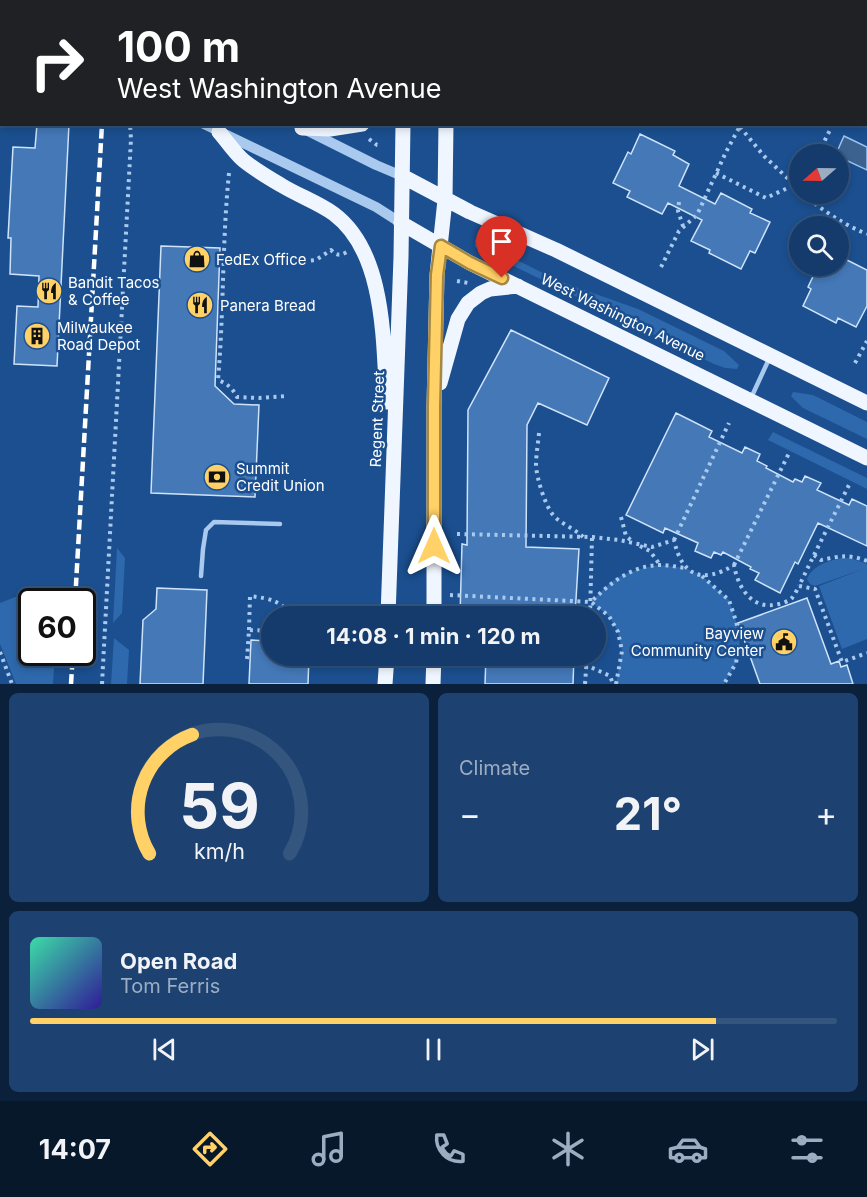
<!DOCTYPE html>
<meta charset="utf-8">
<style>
body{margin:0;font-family:Inter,sans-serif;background:#1d4271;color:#f1f3f6;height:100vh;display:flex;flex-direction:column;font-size:22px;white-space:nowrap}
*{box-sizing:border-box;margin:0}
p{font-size:20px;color:#9dadc1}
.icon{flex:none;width:33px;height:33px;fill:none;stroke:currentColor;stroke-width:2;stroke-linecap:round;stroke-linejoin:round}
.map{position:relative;height:684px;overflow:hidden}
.side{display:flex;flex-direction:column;gap:9px;padding:9px;background:#0b203b;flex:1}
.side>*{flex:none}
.top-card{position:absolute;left:0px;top:0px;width:867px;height:126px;box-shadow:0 3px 9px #0003,0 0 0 2px #33557e;background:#202124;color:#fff;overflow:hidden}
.needle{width:39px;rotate:250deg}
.tools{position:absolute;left:789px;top:144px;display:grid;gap:12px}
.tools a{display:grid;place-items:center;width:60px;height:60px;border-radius:50%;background:#143b6b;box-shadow:0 3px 9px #0003,0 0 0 2px #33557e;font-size:30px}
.speed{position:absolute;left:18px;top:588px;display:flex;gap:12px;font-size:30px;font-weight:700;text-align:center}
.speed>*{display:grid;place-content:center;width:78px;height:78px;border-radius:50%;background:#143b6b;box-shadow:0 3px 9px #0003,0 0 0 2px #33557e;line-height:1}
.speed .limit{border:3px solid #111;border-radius:9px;background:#fff;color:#111}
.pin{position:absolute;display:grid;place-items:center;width:51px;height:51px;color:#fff;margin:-62px -26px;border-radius:50% 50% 50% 0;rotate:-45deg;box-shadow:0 0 6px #0007}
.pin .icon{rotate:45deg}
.me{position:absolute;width:66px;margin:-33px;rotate:0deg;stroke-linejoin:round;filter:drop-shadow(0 0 4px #0008)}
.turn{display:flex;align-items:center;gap:21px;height:126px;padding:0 18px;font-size:27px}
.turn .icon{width:78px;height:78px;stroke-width:2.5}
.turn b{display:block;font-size:42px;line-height:51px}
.big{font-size:45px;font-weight:700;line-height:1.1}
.side .tile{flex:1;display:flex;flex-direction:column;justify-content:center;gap:9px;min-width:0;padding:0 21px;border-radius:9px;background:#1d4271}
.side .dial{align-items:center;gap:0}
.dial svg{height:156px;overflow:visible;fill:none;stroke:#33557e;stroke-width:7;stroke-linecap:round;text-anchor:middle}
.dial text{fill:#f1f3f6;stroke:none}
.song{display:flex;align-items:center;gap:18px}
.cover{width:72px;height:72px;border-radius:9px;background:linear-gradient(135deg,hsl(160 70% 55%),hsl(250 70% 35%))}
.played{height:6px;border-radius:3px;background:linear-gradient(90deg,#ffd166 85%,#33557e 85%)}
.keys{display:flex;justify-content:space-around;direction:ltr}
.heat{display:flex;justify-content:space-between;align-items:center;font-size:33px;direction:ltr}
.side .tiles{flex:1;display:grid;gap:9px;grid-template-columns:1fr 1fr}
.tile:last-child{grid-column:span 2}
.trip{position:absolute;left:261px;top:606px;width:345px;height:60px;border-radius:30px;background:#143b6b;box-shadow:0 3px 9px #0003,0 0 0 2px #33557e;font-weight:700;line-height:60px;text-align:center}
.tabs{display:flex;height:96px;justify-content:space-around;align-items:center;background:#08182b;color:#9dadc1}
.tabs .icon{width:42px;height:42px}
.tabs .on{color:#ffd166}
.tabs b{font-size:27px;color:#f1f3f6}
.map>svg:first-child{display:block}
</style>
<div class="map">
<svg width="867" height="684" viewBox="0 0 867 684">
<rect width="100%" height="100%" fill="#1b4f8f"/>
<!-- green -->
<path fill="#2e69ad" d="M 475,239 L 559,281 L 638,309 L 724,351 L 739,365 L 737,369 L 725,368 L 714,364 L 475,247 Z
M 793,392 L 813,395 L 867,422 L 867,439 L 803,408 L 791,396 Z
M 773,432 L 867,478 L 867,489 L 768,440 Z
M 117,548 L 125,558 L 122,613 L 113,623 Z
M 841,558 L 850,558 L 867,564 L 867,639 L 842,649 L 819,586 L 866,568 L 815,586 L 810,584 L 807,579 C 812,566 828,561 841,558 Z
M 660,565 L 685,568 L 701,575 L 729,600 L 736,621 L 740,639 L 736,663 L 724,684 L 616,684 L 622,651 L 618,632 L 609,616 L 591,602 C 600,593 610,581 621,576 C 633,570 647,567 660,565 Z
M 18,596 L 22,606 L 31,604 L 32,652 L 55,653 L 53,684 L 16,684 L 0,644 L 0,603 Z
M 114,638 L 129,650 L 127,684 L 111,684 Z"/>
<!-- water -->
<path fill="#3c6290" stroke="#9cc4f0" stroke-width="1.5" d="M 844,136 L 867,147 L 867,170 L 839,157 L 838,154 L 836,154 Z"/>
<!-- building -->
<path fill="#4478b7" stroke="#cfe3fa" stroke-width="1.5" d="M 37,124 L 69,124 L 57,366 L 14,364 L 17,306 L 38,307 L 39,276 L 10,274 L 11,238 L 8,238 L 13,147 L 35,148 Z
M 640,134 L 675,151 L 673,155 L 689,164 L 679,186 L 715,204 L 721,193 L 752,209 L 750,213 L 770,222 L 755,253 L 750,251 L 741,269 L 709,253 L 710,250 L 691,241 L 702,220 L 668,203 L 662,214 L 627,197 L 630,191 L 613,183 L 628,152 L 631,154 Z
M 161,246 L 220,248 L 215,386 L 234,404 L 259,405 L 255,497 L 151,493 Z
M 845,259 L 867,270 L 867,306 L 856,327 L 838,318 L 836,323 L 803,306 L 811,289 L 808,287 L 818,266 L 840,266 Z
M 511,330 L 609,378 L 587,425 L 538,403 L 527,425 L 526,547 L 579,549 L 575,616 L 460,616 L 462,544 L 467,545 L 468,410 Z
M 676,413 L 712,431 L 709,437 L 742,453 L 745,447 L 760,454 L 757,461 L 767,466 L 766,468 L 793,482 L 795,479 L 802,482 L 805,476 L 821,483 L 817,490 L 849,505 L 852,499 L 867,506 L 867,546 L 818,523 L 798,564 L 795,562 L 780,593 L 755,580 L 759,573 L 750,569 L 751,567 L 723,552 L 721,555 L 714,552 L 711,558 L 695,551 L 698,543 L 665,528 L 663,533 L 626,515 Z
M 157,588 L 207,590 L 203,684 L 140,684 L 143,620 L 156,609 Z
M 807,598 L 831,664 L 839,661 L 841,667 L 847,665 L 853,684 L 760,684 L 738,623 Z
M 251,640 L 272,641 L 272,656 L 309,656 L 308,684 L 249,684 Z
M 486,656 L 574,656 L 573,684 L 485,684 Z"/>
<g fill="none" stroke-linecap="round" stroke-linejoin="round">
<!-- path -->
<path stroke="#a9c9ee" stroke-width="4" stroke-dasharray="3 4.5" stroke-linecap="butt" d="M 152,2 L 152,0
M 740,127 L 764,156 L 800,190
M 369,139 L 377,145 L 381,146
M 818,154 L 833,124
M 229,173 C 222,242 224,311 218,380 C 228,384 232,388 237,397 L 259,398 L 286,396
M 716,173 L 766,198 L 794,185 L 800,181
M 803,194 C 822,210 844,225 867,234
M 679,202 L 678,211 L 683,226
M 296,262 L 316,260 L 331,250 C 337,256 340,256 347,252
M 661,267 L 679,231 L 697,215 L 726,152 L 741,124
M 457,281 L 468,283
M 855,363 L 867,341
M 539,433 C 538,444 536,455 536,466 C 537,479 545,505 553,515 C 561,524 574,528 583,537
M 621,517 L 626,536 L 633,542
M 457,534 L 592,537 L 619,540 L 652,547 L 674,540 C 682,577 703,584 734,565 C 738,588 752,611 779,604 C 783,603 789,601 792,598 C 795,595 797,589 799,586
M 674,540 L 729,423
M 640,546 L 650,551 L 660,565
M 814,555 L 850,483
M 867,561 C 849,554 840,556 821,560 L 814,555 L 799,586 L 815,589 L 842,662 L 867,653
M 734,565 L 789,453
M 702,576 L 729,600 L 736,621 L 740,639 L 736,663 L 724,684
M 450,595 L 591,602
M 590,616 L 592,537
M 249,630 L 250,596 C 272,599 278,600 294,616
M 0,652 L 12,684
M 362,656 L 364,656
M 247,659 L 249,630 L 272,631
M 450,660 L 586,665 L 610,676 L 613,684
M 102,684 L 131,139 L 130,124
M 585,684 L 587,656
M 616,684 L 622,651 L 618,632 L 609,616 L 591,602 C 610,583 632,565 661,565 C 669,565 677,567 685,568"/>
<!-- service -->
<path stroke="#a9c9ee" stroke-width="4.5" d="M 751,398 L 769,359
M 201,576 L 203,549 L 206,530 L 214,522 L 280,524"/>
<!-- tertiary -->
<path stroke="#a9c9ee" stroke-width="10" d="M 0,1 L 2,2
M 204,124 L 376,207 L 401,223
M 308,131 L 376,165 L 402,176"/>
<!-- primary -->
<path stroke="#f0f6ff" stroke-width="15" d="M 435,2 L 436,0
M 480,2 L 481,0
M 302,128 L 330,129 L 362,124
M 219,132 C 227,141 234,152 243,160 C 254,169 269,178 281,185 C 297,195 319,203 334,214 C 386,253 383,343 387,402
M 402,176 L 470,212 L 556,250 L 867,403
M 401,223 L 470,263 L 867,458
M 440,383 L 458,319 L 468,303 L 481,293 L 490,289 L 518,286
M 388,616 L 401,257 L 403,124
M 434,616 L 434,406 L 437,275 L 445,200 L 446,124
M 385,684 L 387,656
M 433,684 L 434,656"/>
<!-- rail -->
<path stroke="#fff" stroke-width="4.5" stroke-dasharray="10 4.5" stroke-linecap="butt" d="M 116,2 L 116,0
M 75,602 L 102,124
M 71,684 L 73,652"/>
</g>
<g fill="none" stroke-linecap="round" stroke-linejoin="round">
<defs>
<path id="route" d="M 434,546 L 434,406 L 437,275 L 441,246 L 470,263 L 502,278"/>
</defs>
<!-- route casing -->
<use href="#route" stroke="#a68842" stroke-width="15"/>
<!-- route -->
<use href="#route" stroke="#ffd166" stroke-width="10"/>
</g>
<!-- icons -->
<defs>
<symbol id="shop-disc" viewBox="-11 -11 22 22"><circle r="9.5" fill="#ffd166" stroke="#1b4f8f"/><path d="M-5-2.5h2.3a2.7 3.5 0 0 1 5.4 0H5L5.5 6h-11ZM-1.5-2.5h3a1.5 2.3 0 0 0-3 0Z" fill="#111"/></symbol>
<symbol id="restaurant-disc" viewBox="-11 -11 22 22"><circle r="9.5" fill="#ffd166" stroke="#1b4f8f"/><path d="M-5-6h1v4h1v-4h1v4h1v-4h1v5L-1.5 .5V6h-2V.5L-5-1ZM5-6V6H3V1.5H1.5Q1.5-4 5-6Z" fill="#111"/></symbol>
<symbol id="building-disc" viewBox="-11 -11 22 22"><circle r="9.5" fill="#ffd166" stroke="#1b4f8f"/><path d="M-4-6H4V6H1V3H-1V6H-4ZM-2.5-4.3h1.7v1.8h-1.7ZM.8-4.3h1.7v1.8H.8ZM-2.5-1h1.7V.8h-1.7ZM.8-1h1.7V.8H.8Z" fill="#111"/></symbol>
<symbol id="bank-disc" viewBox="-11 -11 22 22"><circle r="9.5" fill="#ffd166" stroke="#1b4f8f"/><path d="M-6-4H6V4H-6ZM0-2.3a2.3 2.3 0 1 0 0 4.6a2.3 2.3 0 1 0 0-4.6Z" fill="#111"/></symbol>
<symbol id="civic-disc" viewBox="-11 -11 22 22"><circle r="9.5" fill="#ffd166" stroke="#1b4f8f"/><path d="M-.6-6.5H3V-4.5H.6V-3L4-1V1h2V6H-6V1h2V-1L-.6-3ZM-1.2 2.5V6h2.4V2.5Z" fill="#111"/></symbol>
</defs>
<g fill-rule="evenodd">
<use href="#shop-disc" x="182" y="244" width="30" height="30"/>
<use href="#restaurant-disc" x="34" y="276" width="30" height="30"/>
<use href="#restaurant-disc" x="185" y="290" width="30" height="30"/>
<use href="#building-disc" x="22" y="321" width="30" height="30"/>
<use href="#bank-disc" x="202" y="462" width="30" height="30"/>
<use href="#civic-disc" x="769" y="627" width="30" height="30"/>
</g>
<g text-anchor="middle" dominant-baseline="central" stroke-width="5" stroke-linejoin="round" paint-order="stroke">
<!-- poi labels -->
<g font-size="15" fill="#fff" stroke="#1b4f8f" text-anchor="start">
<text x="216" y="259">FedEx Office</text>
<text x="68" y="282">Bandit Tacos<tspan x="68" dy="17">&amp; Coffee</tspan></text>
<text x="220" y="305">Panera Bread</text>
<text x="57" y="327">Milwaukee<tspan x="57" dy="17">Road Depot</tspan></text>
<text x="236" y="468">Summit<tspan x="236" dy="17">Credit Union</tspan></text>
<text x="764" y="633" text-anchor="end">Bayview<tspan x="764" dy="17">Community Center</tspan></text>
</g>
<!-- street labels -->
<g font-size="15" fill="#fff" stroke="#1b4f8f">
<text transform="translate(623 317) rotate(26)">West Washington Avenue</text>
<text transform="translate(377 419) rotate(-88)">Regent Street</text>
</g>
</g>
</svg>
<div class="tools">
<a><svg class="needle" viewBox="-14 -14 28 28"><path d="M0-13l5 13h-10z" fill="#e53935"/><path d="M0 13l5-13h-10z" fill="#9dadc1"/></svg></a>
<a><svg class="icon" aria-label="search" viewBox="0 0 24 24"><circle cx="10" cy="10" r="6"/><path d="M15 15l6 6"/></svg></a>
</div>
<div class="speed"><div class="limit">60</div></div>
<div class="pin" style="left:502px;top:278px;background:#d93025"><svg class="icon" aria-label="arrive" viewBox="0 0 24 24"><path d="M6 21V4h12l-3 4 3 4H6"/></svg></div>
<svg class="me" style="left:434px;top:546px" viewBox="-20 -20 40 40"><path d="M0-17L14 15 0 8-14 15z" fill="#ffd166" stroke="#fff" stroke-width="4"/></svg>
<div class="trip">14:08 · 1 min · 120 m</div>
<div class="top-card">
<div class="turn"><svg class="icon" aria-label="right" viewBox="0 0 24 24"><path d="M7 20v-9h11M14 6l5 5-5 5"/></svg><div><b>100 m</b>West Washington Avenue</div></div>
</div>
</div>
<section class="side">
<div class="tiles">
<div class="tile dial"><svg viewBox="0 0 100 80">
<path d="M14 69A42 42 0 1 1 86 69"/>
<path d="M14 69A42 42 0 0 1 36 8" stroke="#ffd166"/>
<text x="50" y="56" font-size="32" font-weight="700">59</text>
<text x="50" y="72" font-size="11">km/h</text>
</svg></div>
<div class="tile"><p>Climate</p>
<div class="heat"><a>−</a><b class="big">21°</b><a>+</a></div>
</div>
<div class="tile">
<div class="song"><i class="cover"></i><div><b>Open Road</b><p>Tom Ferris</p></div></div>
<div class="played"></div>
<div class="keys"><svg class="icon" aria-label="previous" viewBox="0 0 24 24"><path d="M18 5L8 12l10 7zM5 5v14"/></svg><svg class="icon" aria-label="pause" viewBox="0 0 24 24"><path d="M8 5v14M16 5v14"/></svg><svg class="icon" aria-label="next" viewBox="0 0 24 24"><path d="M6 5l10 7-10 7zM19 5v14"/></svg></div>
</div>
</div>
</section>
<nav class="tabs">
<b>14:07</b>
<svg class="icon on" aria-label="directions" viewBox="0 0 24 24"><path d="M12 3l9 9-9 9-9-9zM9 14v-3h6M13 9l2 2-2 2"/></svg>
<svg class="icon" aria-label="music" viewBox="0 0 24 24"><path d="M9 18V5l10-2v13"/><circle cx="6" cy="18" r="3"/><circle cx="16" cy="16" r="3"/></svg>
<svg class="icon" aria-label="phone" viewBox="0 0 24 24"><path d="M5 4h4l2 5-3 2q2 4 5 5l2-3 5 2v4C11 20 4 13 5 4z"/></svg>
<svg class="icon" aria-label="climate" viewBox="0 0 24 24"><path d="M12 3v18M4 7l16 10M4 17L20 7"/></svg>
<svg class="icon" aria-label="car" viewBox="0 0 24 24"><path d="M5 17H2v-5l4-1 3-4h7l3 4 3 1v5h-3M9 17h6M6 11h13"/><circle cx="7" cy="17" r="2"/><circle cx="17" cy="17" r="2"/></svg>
<svg class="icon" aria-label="filters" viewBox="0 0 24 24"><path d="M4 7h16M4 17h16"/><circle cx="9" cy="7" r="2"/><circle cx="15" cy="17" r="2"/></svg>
</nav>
